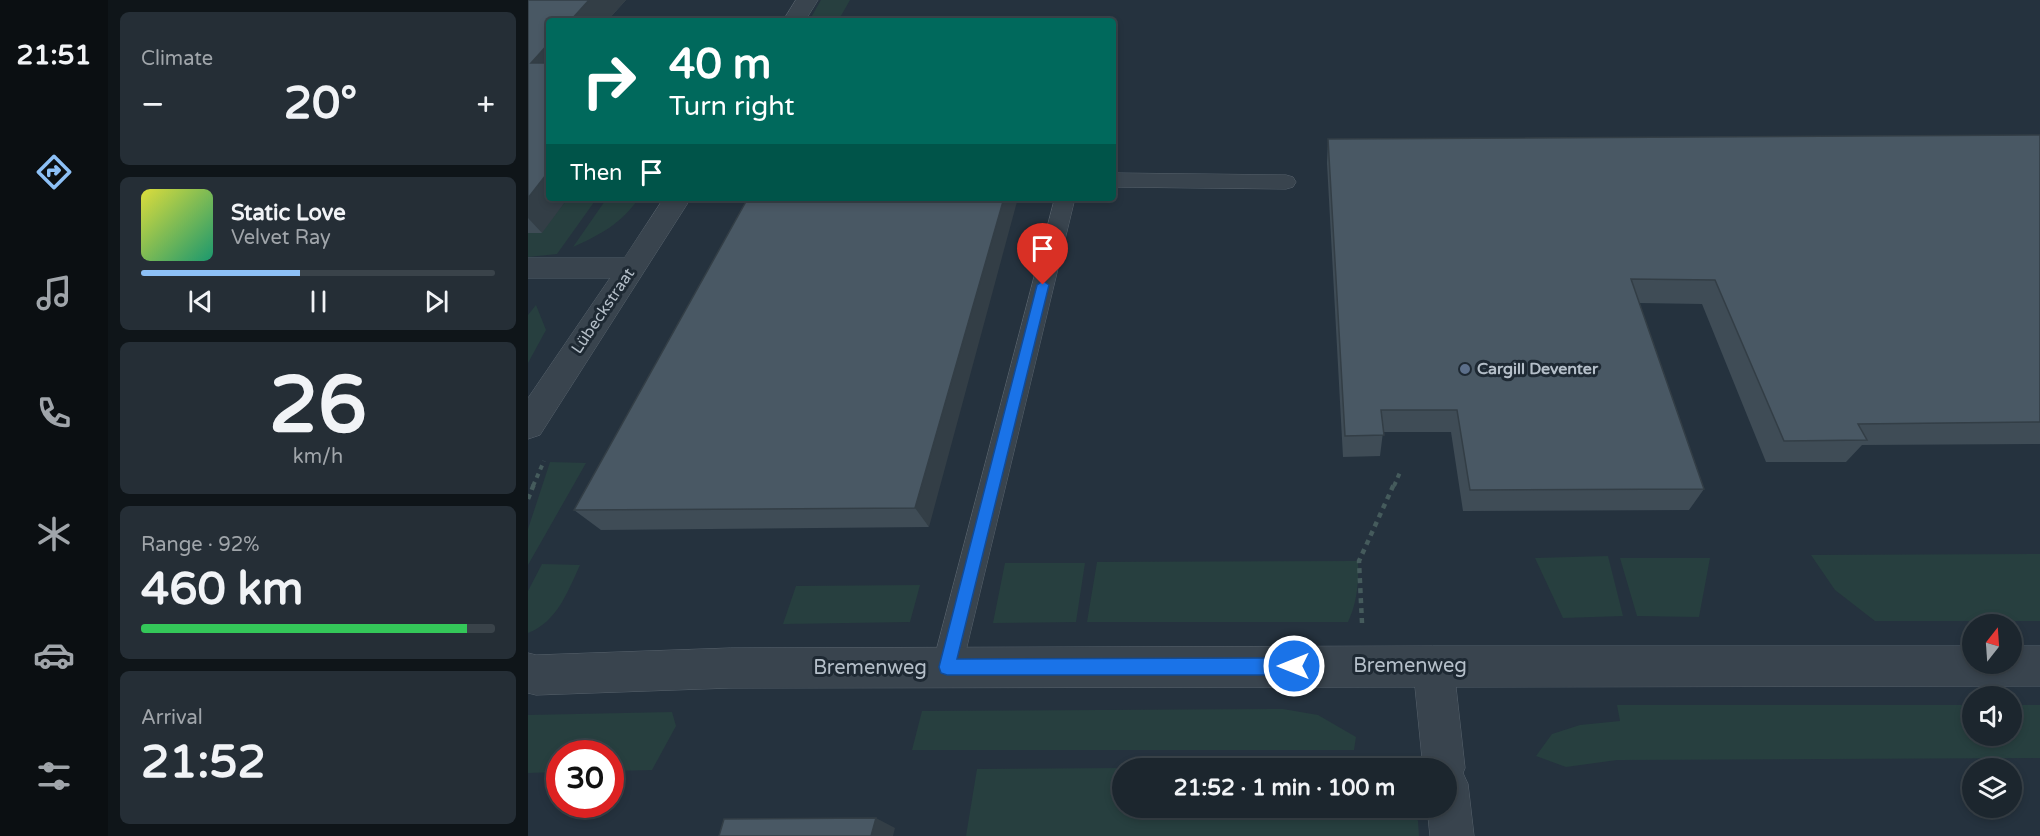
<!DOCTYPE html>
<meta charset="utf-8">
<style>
body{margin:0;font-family:"Varela Round",sans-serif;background:#252e36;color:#f1f3f6;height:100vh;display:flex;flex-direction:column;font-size:22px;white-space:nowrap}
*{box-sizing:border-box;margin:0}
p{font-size:20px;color:#a0a5aa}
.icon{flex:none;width:33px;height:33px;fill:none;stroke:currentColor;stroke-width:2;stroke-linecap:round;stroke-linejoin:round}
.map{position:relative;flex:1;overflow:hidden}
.drawer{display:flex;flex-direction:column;gap:12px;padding:12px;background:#0f1519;width:420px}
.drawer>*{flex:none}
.banner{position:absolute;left:18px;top:18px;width:570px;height:183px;border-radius:6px;box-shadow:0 3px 9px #0003,0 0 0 2px #3a434a;background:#00695c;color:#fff;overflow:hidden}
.needle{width:39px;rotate:17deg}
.controls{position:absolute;left:1434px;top:614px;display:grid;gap:12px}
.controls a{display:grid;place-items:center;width:60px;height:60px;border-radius:50%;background:#1c262e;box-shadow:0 3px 9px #0003,0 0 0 2px #3a434a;font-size:30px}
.speed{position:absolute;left:18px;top:740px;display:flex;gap:12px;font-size:30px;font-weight:700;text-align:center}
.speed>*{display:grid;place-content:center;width:78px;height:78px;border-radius:50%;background:#1c262e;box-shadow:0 3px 9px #0003,0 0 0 2px #3a434a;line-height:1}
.speed .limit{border:9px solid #d22;background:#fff;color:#111}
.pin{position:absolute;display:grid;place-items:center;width:51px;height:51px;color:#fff;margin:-62px -26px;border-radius:50% 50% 50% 0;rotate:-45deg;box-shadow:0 0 6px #0007}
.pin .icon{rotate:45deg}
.me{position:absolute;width:66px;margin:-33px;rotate:270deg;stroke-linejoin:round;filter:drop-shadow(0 0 4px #0008)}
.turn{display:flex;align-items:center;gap:21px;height:126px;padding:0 24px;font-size:27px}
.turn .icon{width:78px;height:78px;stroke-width:2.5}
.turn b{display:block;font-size:42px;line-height:51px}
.then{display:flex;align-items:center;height:57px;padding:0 24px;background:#0003;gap:12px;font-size:22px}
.big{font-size:45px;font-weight:700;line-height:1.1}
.drawer .tile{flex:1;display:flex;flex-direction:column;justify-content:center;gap:9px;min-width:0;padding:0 21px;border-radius:9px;background:#252e36}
.drawer .dial{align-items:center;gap:0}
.dial b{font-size:78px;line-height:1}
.song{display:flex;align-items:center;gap:18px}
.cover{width:72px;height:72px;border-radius:9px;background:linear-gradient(135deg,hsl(60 70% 55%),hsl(160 70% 35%))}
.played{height:6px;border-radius:3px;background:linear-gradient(90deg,#8dc0f6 45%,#3a434a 45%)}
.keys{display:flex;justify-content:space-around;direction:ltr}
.heat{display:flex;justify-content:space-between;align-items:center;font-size:33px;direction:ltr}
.charge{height:9px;border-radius:4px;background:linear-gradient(90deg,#34c759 92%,#3a434a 0)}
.trip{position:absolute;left:584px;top:758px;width:345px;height:60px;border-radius:30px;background:#1c262e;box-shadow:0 3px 9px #0003,0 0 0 2px #3a434a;font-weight:700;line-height:60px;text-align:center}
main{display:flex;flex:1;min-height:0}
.tabs{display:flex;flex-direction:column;width:108px;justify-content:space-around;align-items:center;background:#0b0f12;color:#a0a5aa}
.tabs .icon{width:42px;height:42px}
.tabs .selected{color:#8dc0f6}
.tabs b{font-size:27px;color:#f1f3f6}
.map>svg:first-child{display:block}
</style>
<main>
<nav class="tabs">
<b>21:51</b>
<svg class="icon selected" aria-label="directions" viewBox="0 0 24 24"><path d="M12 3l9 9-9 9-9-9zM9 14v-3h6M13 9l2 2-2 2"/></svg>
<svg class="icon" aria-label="music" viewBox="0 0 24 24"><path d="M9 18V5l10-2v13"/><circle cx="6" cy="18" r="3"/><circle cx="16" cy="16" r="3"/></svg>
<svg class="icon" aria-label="phone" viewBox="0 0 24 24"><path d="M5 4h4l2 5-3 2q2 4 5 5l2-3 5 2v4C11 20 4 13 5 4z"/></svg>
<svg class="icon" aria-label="climate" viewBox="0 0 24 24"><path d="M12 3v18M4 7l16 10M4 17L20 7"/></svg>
<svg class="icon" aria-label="car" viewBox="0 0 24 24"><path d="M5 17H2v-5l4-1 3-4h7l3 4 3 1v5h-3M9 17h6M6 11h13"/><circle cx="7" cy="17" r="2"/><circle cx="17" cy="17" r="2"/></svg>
<svg class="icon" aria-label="filters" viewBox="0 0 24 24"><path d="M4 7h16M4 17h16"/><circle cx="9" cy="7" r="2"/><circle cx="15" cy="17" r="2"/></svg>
</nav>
<section class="drawer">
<div class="tile"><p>Climate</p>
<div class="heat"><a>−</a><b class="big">20°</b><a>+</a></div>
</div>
<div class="tile">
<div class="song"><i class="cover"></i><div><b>Static Love</b><p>Velvet Ray</p></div></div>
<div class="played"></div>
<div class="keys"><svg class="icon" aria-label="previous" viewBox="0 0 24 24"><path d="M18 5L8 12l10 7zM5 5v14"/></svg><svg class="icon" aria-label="pause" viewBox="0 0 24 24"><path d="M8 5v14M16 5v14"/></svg><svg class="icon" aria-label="next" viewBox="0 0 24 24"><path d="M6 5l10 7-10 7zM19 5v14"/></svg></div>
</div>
<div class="tile dial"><b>26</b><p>km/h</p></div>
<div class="tile"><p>Range · 92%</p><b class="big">460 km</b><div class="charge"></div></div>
<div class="tile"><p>Arrival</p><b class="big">21:52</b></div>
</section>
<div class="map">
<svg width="1512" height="836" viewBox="0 0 1512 836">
<rect width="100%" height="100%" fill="#25323e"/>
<!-- green -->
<path fill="#273f3f" d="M 293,0 L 322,0 L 310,21 L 281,21 Z
M 40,198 L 69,198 L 29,254 L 0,257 L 0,233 L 14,232 Z
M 79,198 L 111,198 C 94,223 72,235 45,247 Z
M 8,305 L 18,330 L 0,363 L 0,315 Z
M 22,462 L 58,463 L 0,565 L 0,529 Z
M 1512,554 L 1512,621 L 1347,621 L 1307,590 L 1283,555 Z
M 1080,556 L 1095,616 L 1035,618 L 1007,558 Z
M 1092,558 L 1182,558 L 1171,617 L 1109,616 Z
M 830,561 C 831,582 829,603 820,622 L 559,622 L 569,562 Z
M 477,563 L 557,563 L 548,622 L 465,623 Z
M 14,564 L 52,565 C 40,591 29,622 0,633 L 0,591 Z
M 392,585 L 382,622 L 255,624 L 268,586 Z
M 1089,705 L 1444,705 L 1444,735 L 1484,735 L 1484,705 L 1512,705 L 1512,758 L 1089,760 L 1038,767 L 1008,756 L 1024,734 L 1052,725 L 1092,721 Z
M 755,709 L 790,715 L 828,737 L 826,750 L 384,750 L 394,711 Z
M 144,712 L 148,726 L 124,770 L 83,771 L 82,753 L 32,753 L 31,772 L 0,773 L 0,715 Z
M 594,768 L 594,807 L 883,807 L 890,821 L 891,836 L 438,836 L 449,769 Z"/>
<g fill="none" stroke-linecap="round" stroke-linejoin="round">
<defs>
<path id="lane" d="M 585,173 L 758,175 L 765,177 L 768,182 L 765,187 L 758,189 L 585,187 Z
M 527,198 L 547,198 L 434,667 L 430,678 L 419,682 L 408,678 L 404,667 Z"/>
<path id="street" d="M 268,0 L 290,0 L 277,21 L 255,21 Z
M 136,198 L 163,198 L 12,435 L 0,439 L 0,398 L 82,278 L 0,278 L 0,258 L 96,258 Z
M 905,646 L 1444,646 L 1444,663 L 1484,663 L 1484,646 L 1512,646 L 1512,686 L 928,687 L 937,768 L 935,773 L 940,784 L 946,836 L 902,836 L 899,807 L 918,807 L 918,768 L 895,768 L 887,687 L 202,688 L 8,695 L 0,693 L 0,653 L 8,655 L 202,648 Z"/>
</defs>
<!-- lane casing -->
<use href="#lane" stroke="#57626c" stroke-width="1"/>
<!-- street casing -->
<use href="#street" stroke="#57626c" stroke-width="1"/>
<!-- path-far1 -->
<path stroke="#455b5c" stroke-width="4" stroke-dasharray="4.5 4.5" stroke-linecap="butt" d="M 5,486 L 16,461
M 866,486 L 873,470"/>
<!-- path -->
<path stroke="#455b5c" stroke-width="4.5" stroke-dasharray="5 5" stroke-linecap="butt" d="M 0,499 L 6,484
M 834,623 L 831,561 L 866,484"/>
<!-- lane -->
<use href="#lane" fill="#39444e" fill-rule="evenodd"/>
<!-- street -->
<use href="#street" fill="#39444e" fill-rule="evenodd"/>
</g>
<!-- wall -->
<path fill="#3f4c56" d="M 0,0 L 98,0 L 79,21 L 21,21 L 14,233 L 0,233 Z
M 1512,135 L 1512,444 L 1334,445 L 1318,462 L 1238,462 L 1174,304 L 1111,303 L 1176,489 L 1161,510 L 935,511 L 923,432 L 855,432 L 852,456 L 815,457 L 799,163 L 800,139 Z
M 220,198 L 401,527 L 73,530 L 46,510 Z"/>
<!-- shaded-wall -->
<path fill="#333e46" d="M 61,0 L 98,0 L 79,21 L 42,21 Z
M 21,43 L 21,86 L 3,63 Z
M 21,171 L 21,198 L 40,198 L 14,233 L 0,218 L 0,198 Z
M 476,198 L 490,198 L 401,527 L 387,508 Z
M 348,818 L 367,828 L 365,836 L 343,836 Z"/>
<!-- building -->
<path fill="#495864" stroke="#333e46" stroke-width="1.5" d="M 0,0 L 61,0 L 42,21 L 21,21 L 21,43 L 3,63 L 21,63 L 21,171 L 0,198 Z
M 1512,135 L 1512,422 L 1330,424 L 1339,440 L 1256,441 L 1187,280 L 1103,279 L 1176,489 L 942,490 L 929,410 L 853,410 L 856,435 L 817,436 L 800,139 Z
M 220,198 L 476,198 L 387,508 L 46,510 Z
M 348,818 L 343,836 L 191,836 L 196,819 Z"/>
<!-- route -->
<path fill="#1a73e8" stroke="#114b97" stroke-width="1.5" d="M 515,281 L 521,285 L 429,659 L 766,658 L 772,661 L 774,666 L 772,672 L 766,675 L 419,675 L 413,673 L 411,667 L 509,285 Z"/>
<!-- markers -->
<circle fill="#5c6f8a" stroke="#1e2933" stroke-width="2" cx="937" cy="369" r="6"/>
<g text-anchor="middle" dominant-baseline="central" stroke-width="6" stroke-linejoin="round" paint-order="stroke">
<!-- street labels -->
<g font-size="16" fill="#b5bfc9" stroke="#1e2933">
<text transform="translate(75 311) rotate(-56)">Lübeckstraat</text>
</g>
<!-- poi labels -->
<g font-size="16" font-weight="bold" fill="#b5bfc9" stroke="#1e2933" text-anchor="start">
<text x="949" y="369">Cargill Deventer</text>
</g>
<!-- near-street labels -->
<g font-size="20" fill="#b5bfc9" stroke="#1e2933">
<text x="882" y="666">Bremenweg</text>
<text x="342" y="668">Bremenweg</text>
</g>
</g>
</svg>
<div class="controls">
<a><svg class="needle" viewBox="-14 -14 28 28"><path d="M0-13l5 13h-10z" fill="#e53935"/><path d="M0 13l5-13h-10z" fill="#a0a5aa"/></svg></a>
<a><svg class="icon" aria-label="sound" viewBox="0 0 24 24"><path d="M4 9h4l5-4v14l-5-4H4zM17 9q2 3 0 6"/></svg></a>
<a><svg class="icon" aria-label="layers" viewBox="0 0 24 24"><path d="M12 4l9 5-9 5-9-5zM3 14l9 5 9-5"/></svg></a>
</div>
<div class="speed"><div class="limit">30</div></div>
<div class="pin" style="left:515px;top:285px;background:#d93025"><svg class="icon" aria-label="arrive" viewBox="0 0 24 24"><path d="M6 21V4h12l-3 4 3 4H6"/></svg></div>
<svg class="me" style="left:766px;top:666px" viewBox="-20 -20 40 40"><circle r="17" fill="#1a73e8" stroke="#fff" stroke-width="3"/><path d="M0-11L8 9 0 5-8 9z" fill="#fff"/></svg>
<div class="trip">21:52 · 1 min · 100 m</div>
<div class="banner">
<div class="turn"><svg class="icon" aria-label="right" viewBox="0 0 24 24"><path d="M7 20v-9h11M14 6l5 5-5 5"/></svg><div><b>40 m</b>Turn right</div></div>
<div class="then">Then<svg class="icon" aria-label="arrive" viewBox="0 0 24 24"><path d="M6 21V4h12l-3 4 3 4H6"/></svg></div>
</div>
</div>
</main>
